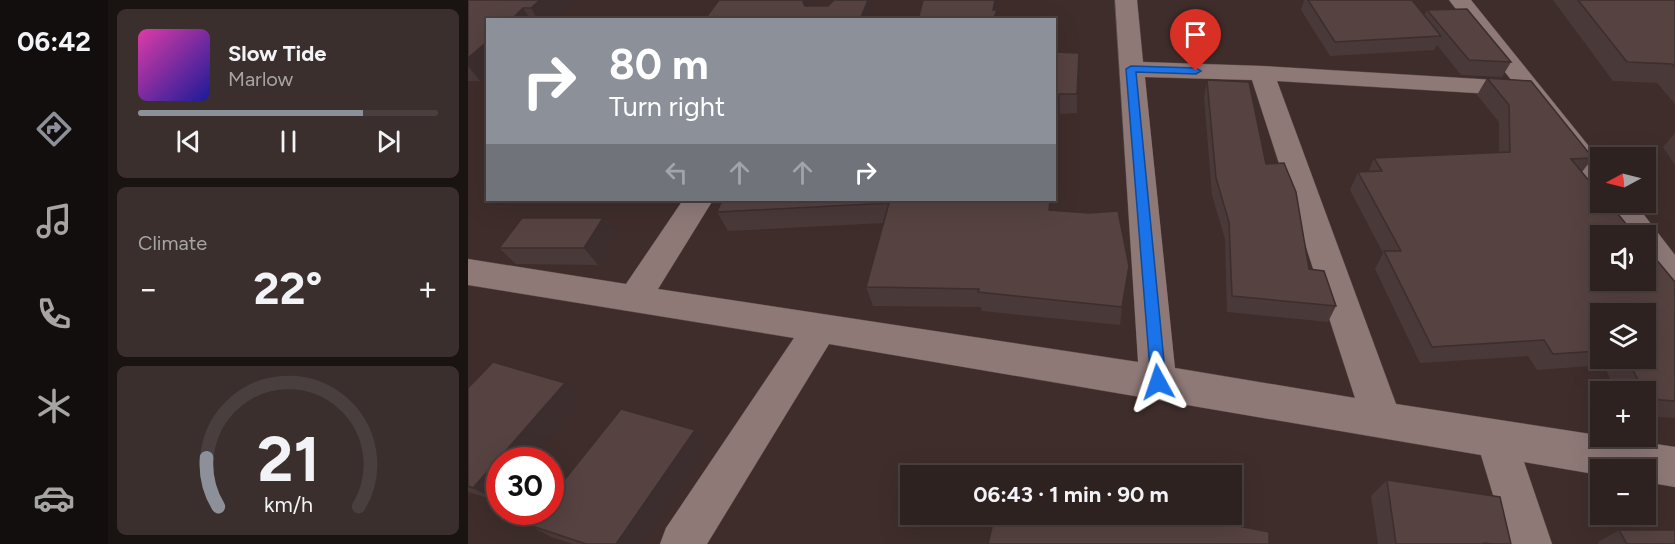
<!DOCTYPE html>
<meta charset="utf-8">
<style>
body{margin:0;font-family:Figtree,sans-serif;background:#3a2f2d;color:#f1f3f6;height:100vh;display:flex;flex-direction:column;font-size:22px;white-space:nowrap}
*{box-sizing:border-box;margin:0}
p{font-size:20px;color:#a7a4a5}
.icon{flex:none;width:33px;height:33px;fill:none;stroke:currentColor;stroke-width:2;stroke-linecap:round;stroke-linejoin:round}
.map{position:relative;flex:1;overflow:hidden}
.drawer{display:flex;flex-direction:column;gap:9px;padding:9px;background:#191312;width:360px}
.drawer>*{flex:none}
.top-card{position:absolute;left:18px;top:18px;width:570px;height:183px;border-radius:0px;box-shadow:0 6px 24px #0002,0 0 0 2px #493f3e;background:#8c9099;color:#fff;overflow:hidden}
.needle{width:39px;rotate:263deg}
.fabs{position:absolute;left:1122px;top:147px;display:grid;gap:12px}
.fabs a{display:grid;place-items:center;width:66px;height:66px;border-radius:0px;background:#2e2220;box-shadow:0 6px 24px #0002,0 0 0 2px #493f3e;font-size:30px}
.speed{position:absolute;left:18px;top:447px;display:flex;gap:12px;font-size:30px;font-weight:700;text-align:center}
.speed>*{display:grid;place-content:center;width:78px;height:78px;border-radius:50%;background:#2e2220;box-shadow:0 6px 24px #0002,0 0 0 2px #493f3e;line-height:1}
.speed .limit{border:9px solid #d22;background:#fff;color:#111}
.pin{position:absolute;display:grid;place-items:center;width:51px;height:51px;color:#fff;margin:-62px -26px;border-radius:50% 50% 50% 0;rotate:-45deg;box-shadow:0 0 6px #0007}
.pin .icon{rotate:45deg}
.me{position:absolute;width:66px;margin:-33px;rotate:355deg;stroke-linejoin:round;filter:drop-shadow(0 0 4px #0008)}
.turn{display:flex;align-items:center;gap:21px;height:126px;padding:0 24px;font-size:27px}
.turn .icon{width:78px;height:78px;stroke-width:2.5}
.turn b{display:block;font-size:42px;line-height:51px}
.lanes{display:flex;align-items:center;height:57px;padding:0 24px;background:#0003;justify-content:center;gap:30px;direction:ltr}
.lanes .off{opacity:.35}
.big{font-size:45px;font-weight:700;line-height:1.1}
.drawer .tile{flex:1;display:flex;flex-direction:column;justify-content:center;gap:9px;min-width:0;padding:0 21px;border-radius:9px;background:#3a2f2d}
.drawer .dial{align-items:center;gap:0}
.dial svg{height:156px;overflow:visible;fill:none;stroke:#493f3e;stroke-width:7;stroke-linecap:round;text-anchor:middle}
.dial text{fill:#f1f3f6;stroke:none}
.song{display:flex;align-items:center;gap:18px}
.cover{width:72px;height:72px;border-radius:9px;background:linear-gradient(135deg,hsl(320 70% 55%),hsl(240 70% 35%))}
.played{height:6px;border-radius:3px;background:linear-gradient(90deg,#8c9099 75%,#493f3e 75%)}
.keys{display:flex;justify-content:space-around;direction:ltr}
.heat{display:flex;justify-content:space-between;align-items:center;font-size:33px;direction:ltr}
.trip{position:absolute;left:432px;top:465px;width:342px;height:60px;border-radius:0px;background:#2e2220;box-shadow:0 6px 24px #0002,0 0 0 2px #493f3e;font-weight:700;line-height:60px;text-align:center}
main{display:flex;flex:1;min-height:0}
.menu{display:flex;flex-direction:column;width:108px;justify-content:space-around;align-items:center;background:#120e0d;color:#a7a4a5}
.menu .icon{width:42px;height:42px}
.menu .active{color:#8c9099}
.menu b{font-size:27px;color:#f1f3f6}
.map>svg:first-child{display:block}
</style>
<main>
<nav class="menu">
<b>06:42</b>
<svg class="icon active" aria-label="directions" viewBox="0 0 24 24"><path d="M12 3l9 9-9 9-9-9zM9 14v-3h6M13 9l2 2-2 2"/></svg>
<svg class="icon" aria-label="music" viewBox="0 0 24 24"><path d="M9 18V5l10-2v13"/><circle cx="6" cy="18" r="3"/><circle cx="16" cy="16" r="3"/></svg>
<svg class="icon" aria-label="phone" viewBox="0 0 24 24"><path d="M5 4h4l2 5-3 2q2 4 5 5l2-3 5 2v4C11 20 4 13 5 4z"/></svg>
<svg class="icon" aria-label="climate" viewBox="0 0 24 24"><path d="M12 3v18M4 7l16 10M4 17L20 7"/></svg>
<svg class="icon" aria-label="car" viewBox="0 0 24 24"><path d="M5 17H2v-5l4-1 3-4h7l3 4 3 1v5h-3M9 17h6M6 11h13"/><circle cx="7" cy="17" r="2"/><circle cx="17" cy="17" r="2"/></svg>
</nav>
<section class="drawer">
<div class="tile">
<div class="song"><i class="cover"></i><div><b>Slow Tide</b><p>Marlow</p></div></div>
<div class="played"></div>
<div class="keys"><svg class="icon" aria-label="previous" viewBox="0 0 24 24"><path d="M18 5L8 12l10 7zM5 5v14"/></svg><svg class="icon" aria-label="pause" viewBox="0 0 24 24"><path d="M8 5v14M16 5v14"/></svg><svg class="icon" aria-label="next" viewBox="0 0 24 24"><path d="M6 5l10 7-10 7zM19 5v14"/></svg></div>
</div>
<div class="tile"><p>Climate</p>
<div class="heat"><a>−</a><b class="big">22°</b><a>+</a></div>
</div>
<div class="tile dial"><svg viewBox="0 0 100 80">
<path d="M14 69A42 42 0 1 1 86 69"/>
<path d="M14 69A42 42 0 0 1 8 44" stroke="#8c9099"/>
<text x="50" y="56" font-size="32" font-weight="700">21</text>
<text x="50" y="72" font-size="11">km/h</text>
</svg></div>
</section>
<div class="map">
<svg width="1207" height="544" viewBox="0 0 1207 544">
<rect width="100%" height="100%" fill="#3e2d2b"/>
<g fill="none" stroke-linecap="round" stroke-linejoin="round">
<defs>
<path id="minor" d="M 647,0 L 669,0 L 675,62 L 794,66 L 1044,81 L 981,0 L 1003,0 L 1132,160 L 1132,190 L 1122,187 L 1057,96 L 809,81 L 928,404 L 1207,447 L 1207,487 L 1178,482 L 1178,470 L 1132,470 L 1132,475 L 1056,462 L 1084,544 L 1040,544 L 1013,455 L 361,344 L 239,544 L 192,544 L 198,528 L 326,338 L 0,285 L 0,259 L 158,284 L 215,200 L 245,200 L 190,289 L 670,362 ZM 677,77 L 784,80 L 887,398 L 707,368 Z
M 1134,202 L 1166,202 L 1207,255 L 1207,292 C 1179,283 1178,261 1178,236 L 1157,236 Z"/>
</defs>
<!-- minor casing -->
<use href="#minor" stroke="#594b4a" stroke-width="1"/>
<!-- minor -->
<use href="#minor" fill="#8e7977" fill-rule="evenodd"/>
</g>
<!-- wall -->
<path fill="#493938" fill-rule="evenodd" d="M 0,0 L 104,0 L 83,20 L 20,20 L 12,81 L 0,81 Z
M 836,0 L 944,0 L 956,15 L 959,10 L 1043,62 L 1034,77 L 993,75 L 969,45 L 966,50 L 862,56 L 833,10 Z
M 1085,0 L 1207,0 L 1207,104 L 1189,83 L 1145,81 Z
M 586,52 L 611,53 L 609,113 L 592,114 L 586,173 Z
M 1019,78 L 1125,158 L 1114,172 L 1207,282 L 1207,418 L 1178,416 L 1178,392 L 1148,392 L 1136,365 L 1069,370 L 1060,356 L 952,363 L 907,269 L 915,253 L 882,190 L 890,172 L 900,172 L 906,158 L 1031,153 L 1031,122 L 1009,95 ZM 1132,314 L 1178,358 L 1132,358 Z
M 739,80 L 798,164 L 841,269 L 868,306 L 860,322 L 759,312 L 757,239 L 744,195 L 736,97 Z
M 1207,133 L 1207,165 L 1195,147 Z
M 254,200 L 584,200 L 583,210 L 659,284 L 652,325 L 514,311 L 513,307 L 405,306 L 398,287 L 416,223 L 260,231 L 249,212 Z
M 135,218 L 148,235 L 130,265 L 48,264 L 31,248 Z
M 0,388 L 115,398 L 32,460 L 32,495 L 27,500 L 0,492 Z
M 227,430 L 240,444 L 173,544 L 105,544 L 83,537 L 61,525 Z
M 919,480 L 1043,544 L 910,544 L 903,496 Z
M 1151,530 L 1207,544 L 1131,544 L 1130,542 Z"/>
<!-- shaded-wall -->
<path fill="#3c2e2e" d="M 72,0 L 104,0 L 83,20 L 70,20 L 63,8 Z
M 326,0 L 342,0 L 346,12 Z
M 400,0 L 403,0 L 406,13 L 403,20 L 392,20 Z
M 527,0 L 530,0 L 531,7 L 529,16 L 530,20 L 525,20 L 525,10 Z
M 55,8 L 63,20 L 43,20 Z
M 20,41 L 20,74 L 12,81 L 0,66 L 0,58 Z
M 611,53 L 611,72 L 609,113 L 609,94 Z
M 591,94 L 592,114 L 586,173 L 586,148 Z
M 582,200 L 584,200 L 582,229 L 581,210 Z
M 135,218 L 148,235 L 130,265 L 116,248 Z
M 661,266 L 659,284 L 652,325 L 654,307 Z
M 97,383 L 115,398 L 61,460 L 32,460 L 32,495 L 27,500 L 5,488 Z
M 227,430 L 240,444 L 173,544 L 148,544 Z"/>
<!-- building -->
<path fill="#554241" stroke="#3c2e2e" stroke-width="1.5" d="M 0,0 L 72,0 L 63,8 L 55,8 L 43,20 L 20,20 L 20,41 L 0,58 Z
M 251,0 L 337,0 L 335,2 L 337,6 L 360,6 L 366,0 L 400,0 L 392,20 L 236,20 Z
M 455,0 L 527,0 L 525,10 L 529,10 L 525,20 L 450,20 Z
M 840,0 L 944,0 L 973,36 L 867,42 Z
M 1110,0 L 1207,0 L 1207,67 L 1204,64 L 1159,62 Z
M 999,9 L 1043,62 L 1001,60 L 959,10 Z
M 586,52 L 611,53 L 609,94 L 591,94 L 586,148 Z
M 1019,78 L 1063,81 L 1125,158 L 1103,159 L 1132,194 L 1132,202 L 1140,202 L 1168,236 L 1132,236 L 1132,280 L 1178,280 L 1178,247 L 1207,282 L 1207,401 L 1180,399 L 1178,392 L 1176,392 L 1159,358 L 1178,358 L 1178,314 L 1132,314 L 1132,351 L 1085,354 L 1076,340 L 964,347 L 916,251 L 933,251 L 890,172 L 914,171 L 906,158 L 1042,152 L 1041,105 Z
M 739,80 L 781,82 L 798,164 L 816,163 L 828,192 L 841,269 L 856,271 L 868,306 L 764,296 L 761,222 L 748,178 Z
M 254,200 L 582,200 L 581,210 L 621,213 L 650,211 L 661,266 L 654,307 L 510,292 L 511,289 L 398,287 L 421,203 L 249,212 Z
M 54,218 L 135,218 L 116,248 L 31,248 Z
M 25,362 L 97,383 L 5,488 L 0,486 L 0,388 Z
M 153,409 L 227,430 L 148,544 L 118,544 L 61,525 L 72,512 L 82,512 L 82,498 Z
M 919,480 L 1032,497 L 1043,544 L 1025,544 L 1016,543 L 1016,544 L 928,544 Z
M 527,514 L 540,514 L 604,524 L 605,514 L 709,514 L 801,532 L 801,544 L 520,544 Z
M 1151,530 L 1207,530 L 1207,544 L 1159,544 Z"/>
<!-- route -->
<path fill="#1a73e8" stroke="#114b97" stroke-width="1.5" d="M 663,66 L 728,68 L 733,71 L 728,74 L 668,72 L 698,382 L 696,386 L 690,388 L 685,386 L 683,382 L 658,69 Z"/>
</svg>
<div class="fabs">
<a><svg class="needle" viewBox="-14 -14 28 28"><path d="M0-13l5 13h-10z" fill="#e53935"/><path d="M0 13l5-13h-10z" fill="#a7a4a5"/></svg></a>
<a><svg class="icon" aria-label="sound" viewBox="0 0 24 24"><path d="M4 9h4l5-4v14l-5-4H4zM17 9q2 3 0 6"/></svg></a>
<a><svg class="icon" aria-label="layers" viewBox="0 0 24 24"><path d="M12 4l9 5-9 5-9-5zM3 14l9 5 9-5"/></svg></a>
<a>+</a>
<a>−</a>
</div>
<div class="speed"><div class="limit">30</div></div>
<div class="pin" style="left:728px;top:71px;background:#d93025"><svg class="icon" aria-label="arrive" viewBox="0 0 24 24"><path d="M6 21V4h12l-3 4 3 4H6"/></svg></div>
<svg class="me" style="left:690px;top:382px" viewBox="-20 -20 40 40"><path d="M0-17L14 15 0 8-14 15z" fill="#1a73e8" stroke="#fff" stroke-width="4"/></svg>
<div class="trip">06:43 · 1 min · 90 m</div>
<div class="top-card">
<div class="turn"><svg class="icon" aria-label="right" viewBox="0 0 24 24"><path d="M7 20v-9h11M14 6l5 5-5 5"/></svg><div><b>80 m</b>Turn right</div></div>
<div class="lanes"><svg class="icon off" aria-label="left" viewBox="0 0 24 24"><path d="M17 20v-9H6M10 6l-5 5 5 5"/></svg><svg class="icon off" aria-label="ahead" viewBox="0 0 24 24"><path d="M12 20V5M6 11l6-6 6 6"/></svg><svg class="icon off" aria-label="ahead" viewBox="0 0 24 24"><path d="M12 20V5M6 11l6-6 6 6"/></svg><svg class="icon" aria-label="right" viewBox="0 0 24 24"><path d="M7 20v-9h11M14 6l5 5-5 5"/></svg></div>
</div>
</div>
</main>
